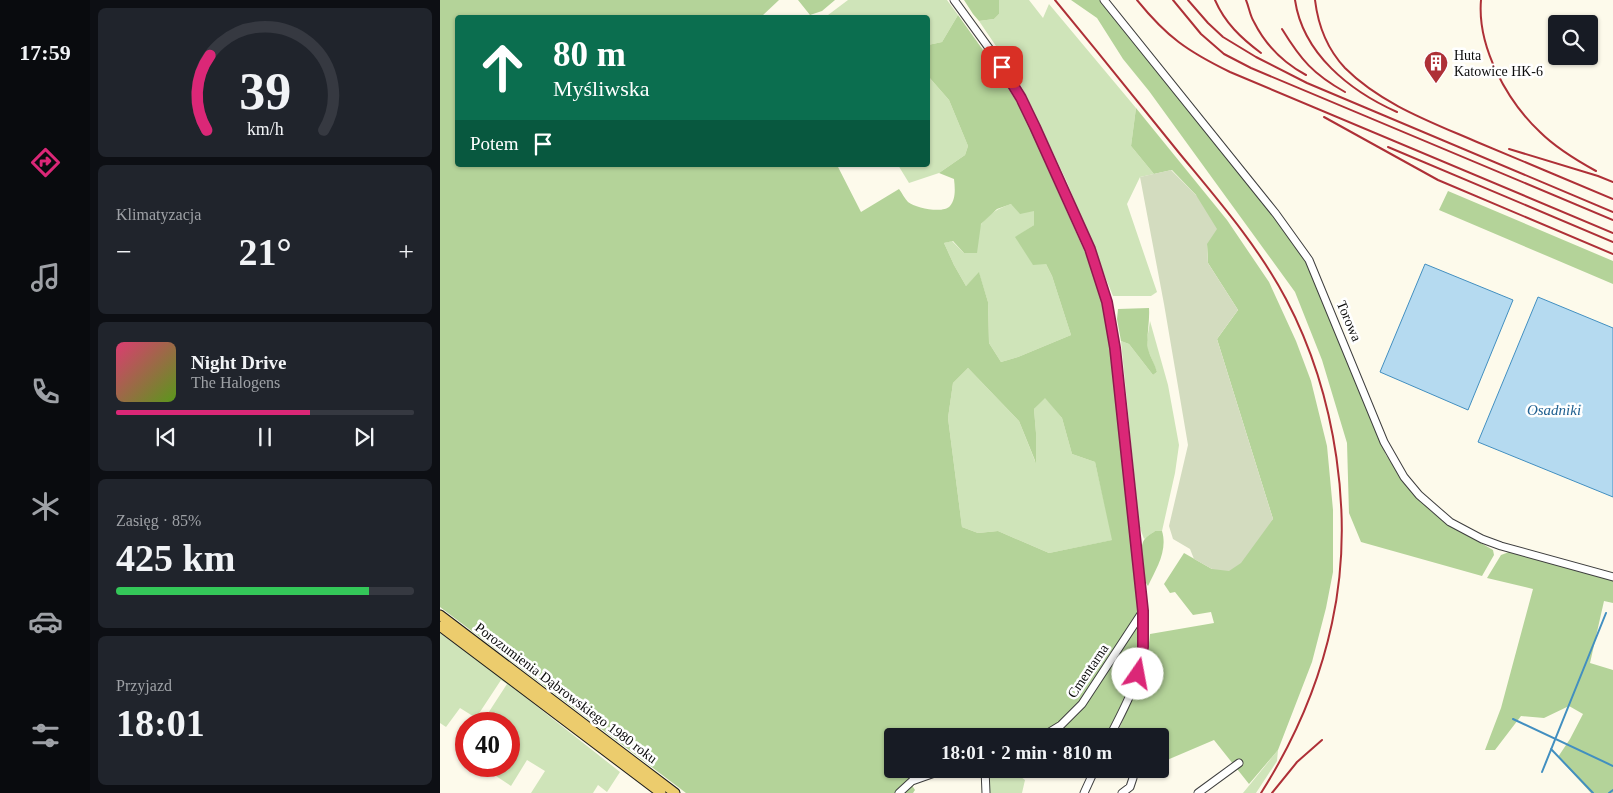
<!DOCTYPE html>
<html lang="pl">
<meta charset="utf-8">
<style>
body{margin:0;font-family:"Times New Roman",serif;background:#20242c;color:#f1f3f6;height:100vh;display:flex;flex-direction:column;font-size:19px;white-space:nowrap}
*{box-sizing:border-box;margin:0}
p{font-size:16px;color:#9ea1a6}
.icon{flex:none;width:28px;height:28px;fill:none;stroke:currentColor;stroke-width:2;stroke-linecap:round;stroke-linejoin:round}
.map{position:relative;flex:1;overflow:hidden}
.panel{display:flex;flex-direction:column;gap:8px;padding:8px;background:#0d0f14;width:350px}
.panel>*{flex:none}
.top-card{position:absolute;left:15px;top:15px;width:475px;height:152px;border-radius:5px;box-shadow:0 1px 4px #0004;background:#0b6e4f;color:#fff;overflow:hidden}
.controls{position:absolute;left:1108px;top:15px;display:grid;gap:10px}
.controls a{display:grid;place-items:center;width:50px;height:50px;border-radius:5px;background:#171b24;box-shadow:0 1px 4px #0004;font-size:25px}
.speed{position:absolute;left:15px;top:712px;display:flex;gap:10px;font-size:25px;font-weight:700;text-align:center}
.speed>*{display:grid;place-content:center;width:65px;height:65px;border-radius:50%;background:#171b24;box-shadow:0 1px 4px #0004;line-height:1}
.speed .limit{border:8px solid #d22;background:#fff;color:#111}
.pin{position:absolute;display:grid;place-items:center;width:42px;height:42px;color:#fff;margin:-21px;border-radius:10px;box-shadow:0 2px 8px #0006}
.me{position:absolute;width:55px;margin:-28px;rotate:12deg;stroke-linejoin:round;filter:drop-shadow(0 0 4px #0008)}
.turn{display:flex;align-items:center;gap:18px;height:105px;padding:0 15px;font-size:22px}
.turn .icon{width:65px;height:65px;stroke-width:2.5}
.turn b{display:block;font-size:35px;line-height:42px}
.then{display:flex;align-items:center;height:48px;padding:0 15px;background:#0003;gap:10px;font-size:19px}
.big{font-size:38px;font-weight:600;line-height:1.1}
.panel .tile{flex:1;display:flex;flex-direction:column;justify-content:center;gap:8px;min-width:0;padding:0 18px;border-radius:8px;background:#20242c}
.panel .dial{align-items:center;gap:0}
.dial svg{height:130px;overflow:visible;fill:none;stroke:#363941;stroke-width:7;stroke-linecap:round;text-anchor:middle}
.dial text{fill:#f1f3f6;stroke:none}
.song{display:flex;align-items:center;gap:15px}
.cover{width:60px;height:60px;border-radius:8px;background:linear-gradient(135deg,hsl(340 70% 55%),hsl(90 70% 35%))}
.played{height:5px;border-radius:2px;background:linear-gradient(90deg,#db2777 65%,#363941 65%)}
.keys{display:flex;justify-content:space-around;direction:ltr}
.heat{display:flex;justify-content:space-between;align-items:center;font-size:28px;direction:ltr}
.charge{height:8px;border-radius:4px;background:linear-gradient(90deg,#34c759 85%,#363941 0)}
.trip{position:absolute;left:444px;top:728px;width:285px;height:50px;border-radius:5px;background:#171b24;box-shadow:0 1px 4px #0004;font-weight:600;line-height:50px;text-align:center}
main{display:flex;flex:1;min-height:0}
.tabs{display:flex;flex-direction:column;width:90px;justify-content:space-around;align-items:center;background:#090b0e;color:#9ea1a6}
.tabs .icon{width:35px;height:35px}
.tabs .on{color:#db2777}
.tabs b{font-size:22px;color:#f1f3f6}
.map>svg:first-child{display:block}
</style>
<main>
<nav class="tabs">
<b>17:59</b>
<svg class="icon on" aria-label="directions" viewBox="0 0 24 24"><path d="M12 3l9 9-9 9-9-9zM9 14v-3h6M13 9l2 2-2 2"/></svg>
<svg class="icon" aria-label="music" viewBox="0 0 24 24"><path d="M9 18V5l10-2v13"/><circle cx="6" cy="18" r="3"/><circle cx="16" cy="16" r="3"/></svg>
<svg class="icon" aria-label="phone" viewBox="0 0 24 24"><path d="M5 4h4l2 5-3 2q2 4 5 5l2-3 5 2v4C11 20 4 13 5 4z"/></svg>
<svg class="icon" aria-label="climate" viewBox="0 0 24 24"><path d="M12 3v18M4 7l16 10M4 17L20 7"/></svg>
<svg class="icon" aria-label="car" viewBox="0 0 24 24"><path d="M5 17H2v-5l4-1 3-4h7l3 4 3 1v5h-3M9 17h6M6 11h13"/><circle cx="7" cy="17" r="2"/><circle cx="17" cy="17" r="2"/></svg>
<svg class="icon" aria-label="filters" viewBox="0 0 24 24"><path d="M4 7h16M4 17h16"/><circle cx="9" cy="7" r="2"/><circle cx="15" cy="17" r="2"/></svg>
</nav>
<section class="panel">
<div class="tile dial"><svg viewBox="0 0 100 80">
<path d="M14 69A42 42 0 1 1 86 69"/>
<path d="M14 69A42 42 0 0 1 16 23" stroke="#db2777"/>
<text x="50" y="56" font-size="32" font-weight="700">39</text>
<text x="50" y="72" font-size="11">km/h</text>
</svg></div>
<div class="tile"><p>Klimatyzacja</p>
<div class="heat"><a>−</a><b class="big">21°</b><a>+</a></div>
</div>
<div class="tile">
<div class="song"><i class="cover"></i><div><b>Night Drive</b><p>The Halogens</p></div></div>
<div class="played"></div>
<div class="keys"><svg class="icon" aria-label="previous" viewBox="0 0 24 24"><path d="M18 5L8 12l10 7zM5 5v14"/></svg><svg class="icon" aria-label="pause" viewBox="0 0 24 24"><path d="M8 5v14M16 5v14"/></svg><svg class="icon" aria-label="next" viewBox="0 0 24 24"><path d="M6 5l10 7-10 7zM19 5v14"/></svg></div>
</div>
<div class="tile"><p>Zasięg · 85%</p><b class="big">425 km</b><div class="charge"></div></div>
<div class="tile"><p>Przyjazd</p><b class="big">18:01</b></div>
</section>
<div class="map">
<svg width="1173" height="793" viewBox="0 0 1173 793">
<rect width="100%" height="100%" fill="#fdfaeb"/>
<!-- green -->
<path fill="#cfe4b9" d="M 408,0 L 507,0 L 518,15 L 502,42 L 488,45 L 488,18 L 384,18 Z
M 559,0 L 589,0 L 603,18 L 609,4 L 696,108 L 691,146 L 714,174 L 700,177 L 687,204 L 717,292 L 711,296 L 673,296 L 627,182 L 577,77 L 539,21 L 554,19 L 559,14 Z
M 488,76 L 509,100 L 528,146 L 525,155 L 499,173 L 469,183 L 458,165 L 488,165 Z
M 571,204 L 594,211 L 594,225 L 576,237 L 593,264 L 606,264 L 612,276 L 631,335 L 578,357 L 561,362 L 549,343 L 548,302 L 539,273 L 526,286 L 514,265 L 504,243 L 512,241 L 524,253 C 538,229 543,213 571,204 Z
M 710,321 L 728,385 L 739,445 L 735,473 L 722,531 L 715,531 L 704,539 L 699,525 L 681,341 L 689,344 L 713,375 L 717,372 L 708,350 L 707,340 Z
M 528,368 L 579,421 L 595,461 L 596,433 L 594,409 L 605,397 L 622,418 L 632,454 L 655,462 L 673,540 L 609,553 L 558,531 L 538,533 L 522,527 L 508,418 L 513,383 Z
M 0,633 L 61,678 L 180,772 L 167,792 L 158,785 L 153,793 L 91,793 L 105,771 L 87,760 L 71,786 L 56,776 L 62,766 L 69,766 L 69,756 L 71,753 L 69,752 L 69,724 L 45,724 L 43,721 L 67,684 L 61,680 L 36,718 L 20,708 L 6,727 L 0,723 Z
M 838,750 L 837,761 L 816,793 L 803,793 Z
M 546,769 L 575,769 L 577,774 L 585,780 L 582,793 L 548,793 Z"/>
<!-- forest -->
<path fill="#b4d399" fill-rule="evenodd" d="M 0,0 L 339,0 L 321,17 L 18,18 L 18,165 L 397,165 L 421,212 L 459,189 C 462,193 465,199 468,202 C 476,208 503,214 510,206 C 516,199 515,188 514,179 L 499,173 L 525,155 L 528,146 L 509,100 L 488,76 L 488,45 L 502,42 L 518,15 L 553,64 L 582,111 L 651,266 L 663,304 L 671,344 L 679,432 L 700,623 L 700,655 L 695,674 L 667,736 L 452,736 L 452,769 L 501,769 L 471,784 L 475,790 L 473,793 L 246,793 L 0,607 ZM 571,204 L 580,214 L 594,211 L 594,225 L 575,237 L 593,265 L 606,264 L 612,276 L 631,335 L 578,357 L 561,362 L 549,343 L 548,302 L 539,272 L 526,286 L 514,265 L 504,243 L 513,241 L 524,253 L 537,253 L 541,224 L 557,209 ZM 528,368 L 579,421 L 596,463 L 596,433 L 594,409 L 605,398 L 622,418 L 632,454 L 655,462 L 672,540 L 609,553 L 558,531 L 538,533 L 522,527 L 508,418 L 513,383 Z
M 358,0 L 395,0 L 382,11 L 370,15 Z
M 524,0 L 559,0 L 559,14 L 554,19 L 539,21 L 533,14 Z
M 631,0 L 660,0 L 841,225 L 871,270 L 937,434 L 946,455 L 969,489 L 992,512 L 1010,525 L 1053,550 L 1054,555 L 1042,576 L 921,542 L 909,513 L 907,443 L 882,360 L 855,292 L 709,91 L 683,59 L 657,18 Z
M 696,108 L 787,220 L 829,282 L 856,341 L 871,381 L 887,446 L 893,510 L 893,572 L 886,608 L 872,662 L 838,750 L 809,784 L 774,740 L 720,763 L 720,736 L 676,736 L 703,674 L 707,661 L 710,634 L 774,623 L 771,612 L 753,615 L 735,592 L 730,593 L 724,584 L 744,553 L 772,569 L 833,519 L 777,339 L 798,310 L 768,263 L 767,244 L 756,195 L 732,170 L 714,174 L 691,146 Z
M 1008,191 L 1173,261 L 1173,284 L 999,210 Z
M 709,308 C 710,322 706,338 708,349 C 710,357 715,364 717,372 L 713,375 L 689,344 L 681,341 L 677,319 L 678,309 Z
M 715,531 L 722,531 C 728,551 716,569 708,586 C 702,578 699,551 703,542 C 705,537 711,534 715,531 Z
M 1069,552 L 1173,580 L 1173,603 L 1164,601 L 1150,663 L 1173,670 L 1173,793 L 1151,793 L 1118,757 L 1130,739 L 1143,714 L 1129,706 L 1104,718 L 1081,716 L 1055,750 L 1045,750 L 1061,708 L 1093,589 L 1047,578 L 1061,555 Z"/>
<!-- cemetery -->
<path fill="#d3dcbf" d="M 731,170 L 756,195 L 777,229 L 767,244 L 768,263 L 798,310 L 777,339 L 833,519 L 801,563 L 789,571 L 772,569 L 754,559 L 750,549 L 733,539 L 729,526 L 748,445 L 724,304 L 700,177 Z"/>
<!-- water -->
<path fill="#b5daf0" stroke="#428fc0" d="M 985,264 L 1073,300 L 1028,410 L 940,372 Z
M 1098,297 L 1173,328 L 1173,497 L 1038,442 Z"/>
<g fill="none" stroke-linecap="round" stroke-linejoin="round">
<!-- stream -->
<path stroke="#428fc0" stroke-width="2" d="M 1073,719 L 1173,766
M 1111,749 L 1153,793
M 1102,772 L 1166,613
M 1169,793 L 1173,790"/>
<defs>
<path id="minor" d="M 514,0 L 554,55 L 581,99 L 650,249 L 658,273 L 667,302 L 675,348 L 702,598 C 703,619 705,640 701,661 C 696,687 682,712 670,736
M 664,0 L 836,214 L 869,260 L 944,442 L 964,477 L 979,495 L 1010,522 L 1042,539 L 1061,546 L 1173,577
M 603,736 L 621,725 L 642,704 L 703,611
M 545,769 L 546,793
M 459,793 L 472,781 L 506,769
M 644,793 L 655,769
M 682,793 L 690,787 L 693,778
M 758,793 L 799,763"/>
<path id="major" d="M 0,615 L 235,793
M 0,626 L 221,793"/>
</defs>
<!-- minor casing -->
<use href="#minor" stroke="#3e3e3e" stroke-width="9"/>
<!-- major casing -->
<use href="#major" stroke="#1c1c1c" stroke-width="11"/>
<!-- minor -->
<use href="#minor" stroke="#fff" stroke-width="7"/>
<!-- major -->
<use href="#major" stroke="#eccc6d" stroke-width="9"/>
<!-- rail -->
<path stroke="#ae3037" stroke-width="2" d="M 615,0 C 657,51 698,102 740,154 C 778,200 818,246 846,299 C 896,394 915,518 892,623 C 879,684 854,741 821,793
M 697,0 C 727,37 747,51 790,72 L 1173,233
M 733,0 L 761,34 L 784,54 L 811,68 L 1173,220
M 748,0 L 768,23 L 783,37 L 816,57 L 867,83 L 1173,212
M 775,0 C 785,23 801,38 821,53
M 806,0 C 809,7 810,16 814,22 C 825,44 844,63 866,75
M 855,0 C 863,54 910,91 957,112
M 875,0 C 878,25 888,50 905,68 C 941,104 991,122 1037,142 C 1082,161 1128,180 1173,199
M 1041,0 C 1037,47 1067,101 1100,132 C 1116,148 1136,160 1156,171
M 842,29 C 861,60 873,74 905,92
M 884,117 L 998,180 L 1173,254
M 948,147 L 1173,242
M 1069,149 L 1158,176 L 1173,182
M 832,793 L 857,762 L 882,740"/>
</g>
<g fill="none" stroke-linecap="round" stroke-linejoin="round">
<defs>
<path id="route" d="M 562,67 L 581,98 L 595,127 L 650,249 L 667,302 L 675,348 L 703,611 L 703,647 L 698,674"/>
</defs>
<!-- route casing -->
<use href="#route" stroke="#8e194d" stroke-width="12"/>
<!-- route -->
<use href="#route" stroke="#db2777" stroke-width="9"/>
</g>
<!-- icons -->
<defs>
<symbol id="building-pin" viewBox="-11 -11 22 30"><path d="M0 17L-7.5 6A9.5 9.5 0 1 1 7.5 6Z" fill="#ae3037" stroke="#fff"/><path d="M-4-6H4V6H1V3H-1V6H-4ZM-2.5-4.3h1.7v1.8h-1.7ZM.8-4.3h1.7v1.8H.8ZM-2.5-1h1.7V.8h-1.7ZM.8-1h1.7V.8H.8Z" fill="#fff"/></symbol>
</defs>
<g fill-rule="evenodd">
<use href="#building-pin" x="982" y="49" width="28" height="38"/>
</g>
<g text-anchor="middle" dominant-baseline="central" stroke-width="5" stroke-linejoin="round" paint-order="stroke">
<!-- poi labels -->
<g font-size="14" fill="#0b0b0b" stroke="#fff" text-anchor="start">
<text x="1014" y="55">Huta<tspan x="1014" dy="16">Katowice HK-6</tspan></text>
</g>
<!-- street labels -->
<g font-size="14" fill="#0b0b0b" stroke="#fff">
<text transform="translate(909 321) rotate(67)">Torowa</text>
<text transform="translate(648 671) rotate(-56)">Cmentarna</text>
<text transform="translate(126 693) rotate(37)">Porozumienia Dąbrowskiego 1980 roku</text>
</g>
<!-- water labels -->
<g font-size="15" font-style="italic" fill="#216191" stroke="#fff">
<text x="1114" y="410">Osadniki</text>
</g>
</g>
</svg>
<div class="controls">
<a><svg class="icon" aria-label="search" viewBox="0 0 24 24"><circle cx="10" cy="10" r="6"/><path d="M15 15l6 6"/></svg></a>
</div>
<div class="speed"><div class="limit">40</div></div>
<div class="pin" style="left:562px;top:67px;background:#d93025"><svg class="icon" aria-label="arrive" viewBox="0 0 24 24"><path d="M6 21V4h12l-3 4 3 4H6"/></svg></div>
<svg class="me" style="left:698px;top:674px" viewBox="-20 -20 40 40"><circle r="19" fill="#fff"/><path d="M0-13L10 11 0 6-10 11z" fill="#db2777"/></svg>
<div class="trip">18:01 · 2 min · 810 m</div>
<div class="top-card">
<div class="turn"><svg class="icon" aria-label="ahead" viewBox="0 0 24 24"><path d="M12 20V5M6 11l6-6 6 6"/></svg><div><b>80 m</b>Myśliwska</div></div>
<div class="then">Potem<svg class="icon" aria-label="arrive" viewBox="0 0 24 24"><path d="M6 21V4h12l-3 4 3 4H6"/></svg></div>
</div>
</div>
</main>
